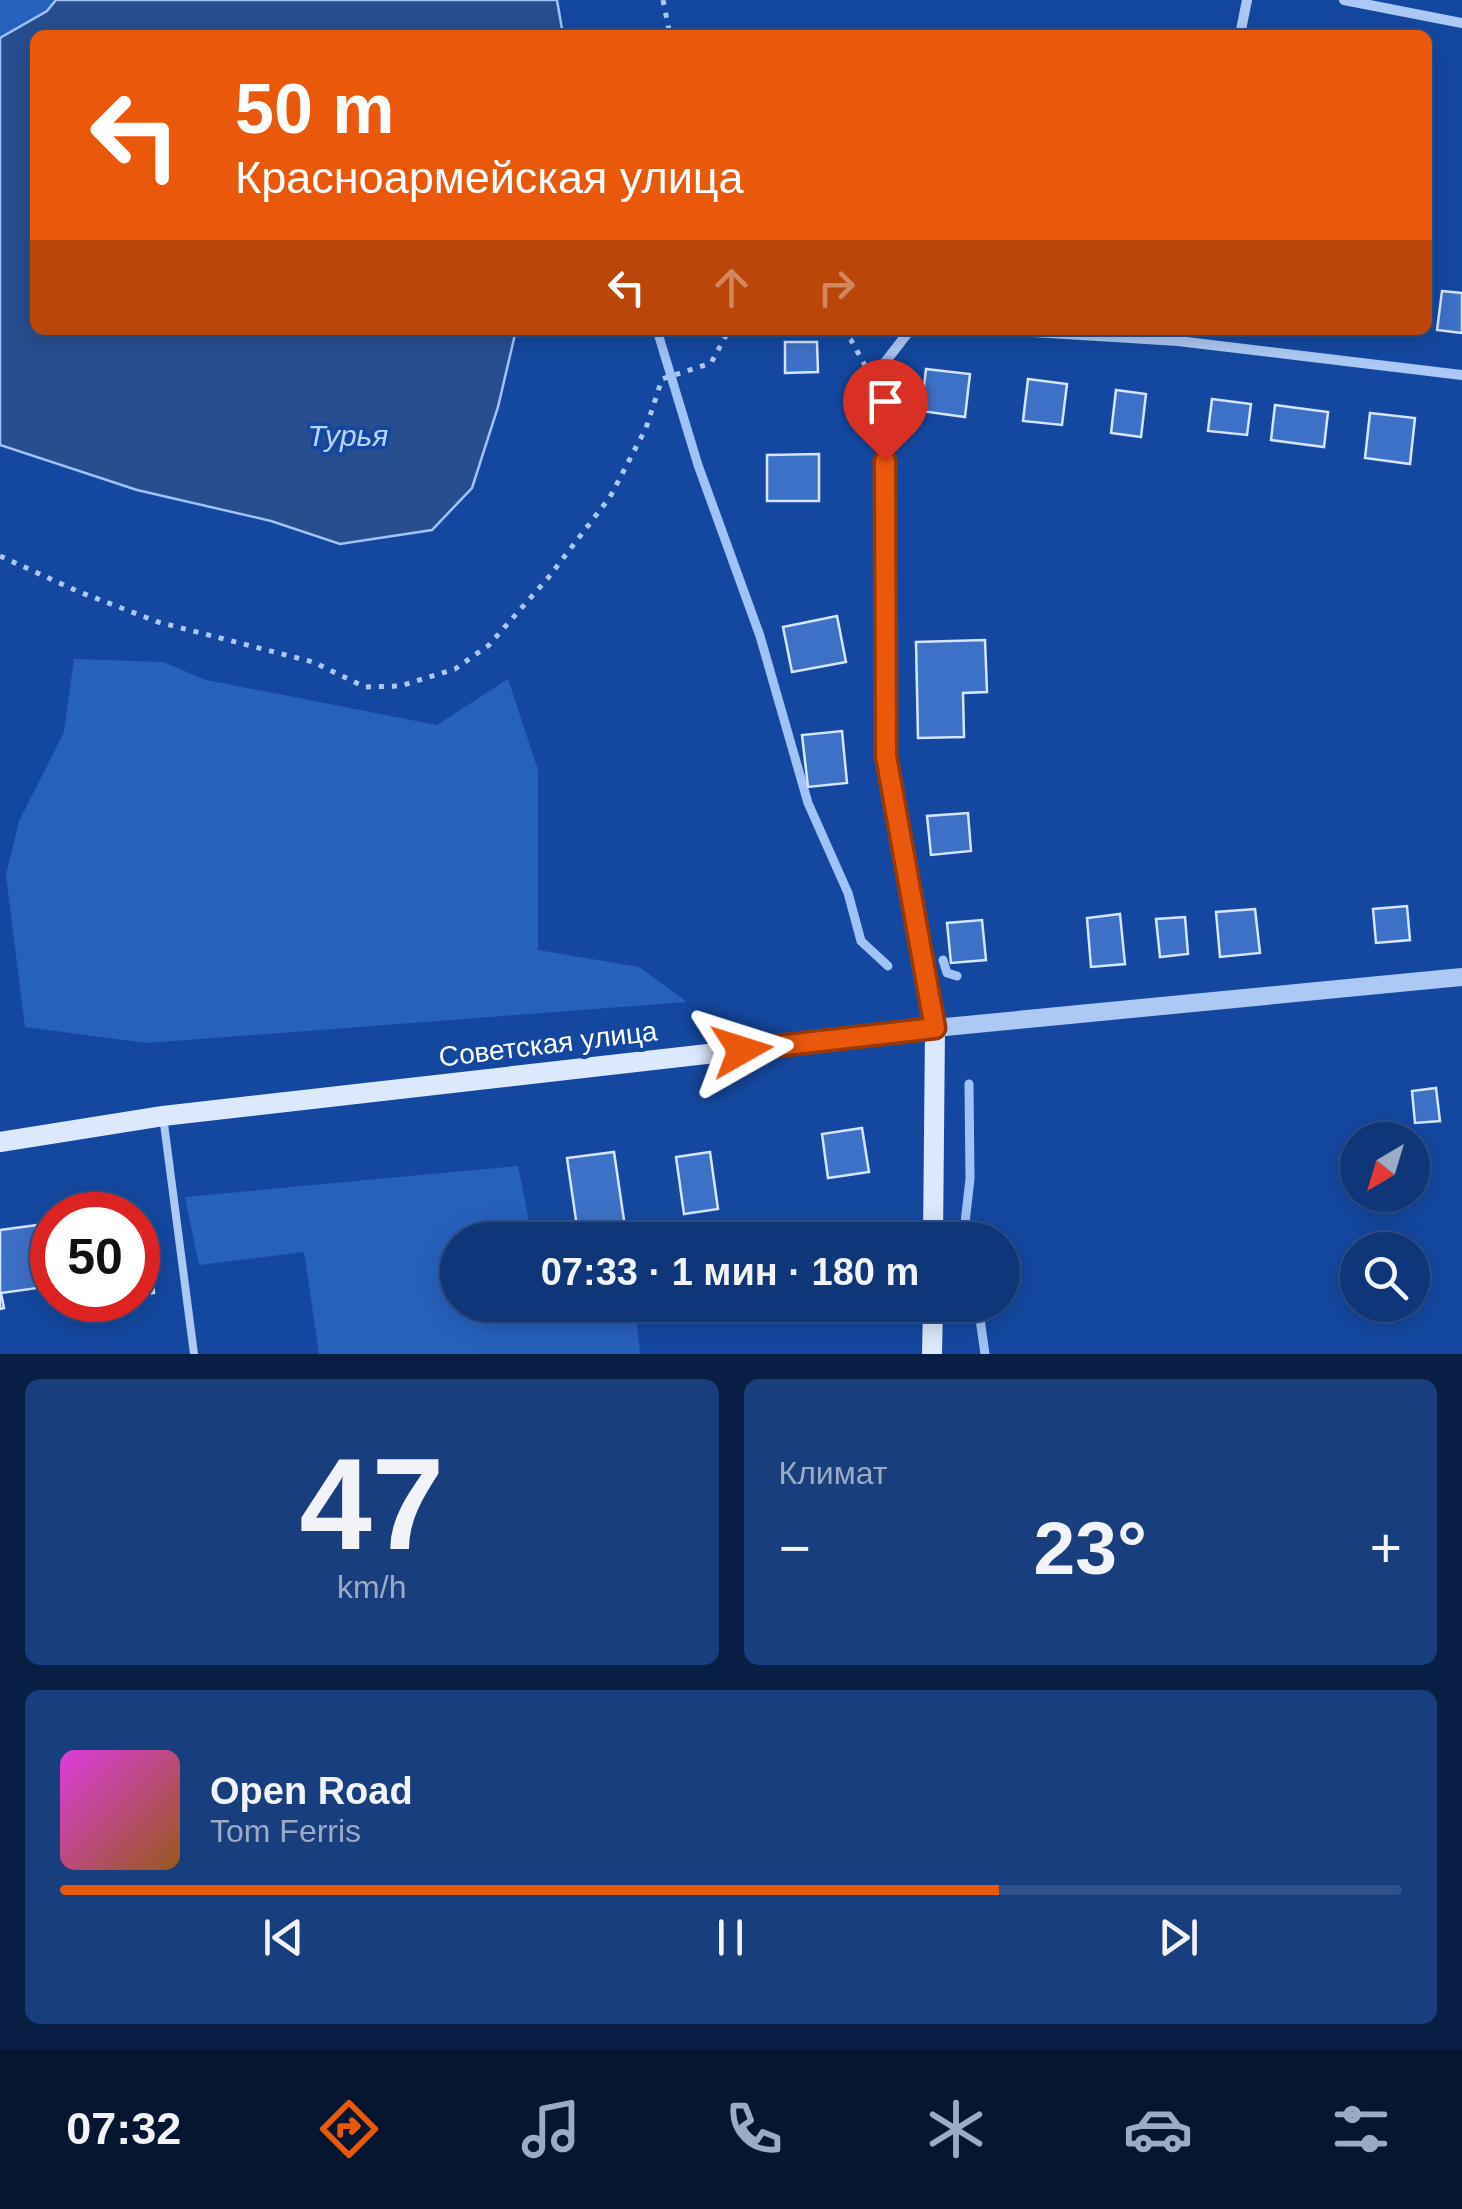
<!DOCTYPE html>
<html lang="ru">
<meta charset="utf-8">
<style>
body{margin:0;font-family:Arial,sans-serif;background:#183e7d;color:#f1f3f6;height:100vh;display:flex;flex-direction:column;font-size:38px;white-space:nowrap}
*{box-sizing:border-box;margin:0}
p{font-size:32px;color:#9babc6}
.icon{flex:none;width:55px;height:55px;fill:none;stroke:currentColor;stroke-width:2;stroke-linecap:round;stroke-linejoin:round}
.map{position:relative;height:1354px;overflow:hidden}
.drawer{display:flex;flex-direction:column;gap:25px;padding:25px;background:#081e42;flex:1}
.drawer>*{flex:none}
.top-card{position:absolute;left:30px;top:30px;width:1402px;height:305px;border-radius:15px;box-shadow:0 5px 25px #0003,0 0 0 2px #2f508a;background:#ea580c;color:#fff;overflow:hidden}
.needle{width:65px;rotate:218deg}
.tools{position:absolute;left:1340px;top:1122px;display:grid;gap:20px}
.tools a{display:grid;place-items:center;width:90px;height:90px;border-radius:50%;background:#0f3678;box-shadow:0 5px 25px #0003,0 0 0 2px #2f508a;font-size:50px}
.speed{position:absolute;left:30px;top:1192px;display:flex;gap:20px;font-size:50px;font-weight:700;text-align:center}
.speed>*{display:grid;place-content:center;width:130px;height:130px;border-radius:50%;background:#0f3678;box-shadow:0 5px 25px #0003,0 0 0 2px #2f508a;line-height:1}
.speed .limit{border:15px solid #d22;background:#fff;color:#111}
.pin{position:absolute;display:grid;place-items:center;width:85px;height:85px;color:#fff;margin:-102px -42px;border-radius:50% 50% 50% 0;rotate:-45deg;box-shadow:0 0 10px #0007}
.pin .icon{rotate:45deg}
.me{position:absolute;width:110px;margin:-55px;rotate:84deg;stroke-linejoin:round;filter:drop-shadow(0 0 8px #0008)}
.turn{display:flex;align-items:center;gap:35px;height:210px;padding:0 40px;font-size:45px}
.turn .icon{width:130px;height:130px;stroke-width:2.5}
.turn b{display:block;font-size:70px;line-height:85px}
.lanes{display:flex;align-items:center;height:95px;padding:0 40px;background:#0003;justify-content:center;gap:50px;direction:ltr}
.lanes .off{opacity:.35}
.big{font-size:75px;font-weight:700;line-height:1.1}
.drawer .widget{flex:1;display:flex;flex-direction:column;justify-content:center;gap:15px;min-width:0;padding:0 35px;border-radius:15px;background:#183e7d}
.drawer .dial{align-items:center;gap:0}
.dial b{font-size:130px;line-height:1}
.song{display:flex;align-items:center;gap:30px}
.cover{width:120px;height:120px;border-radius:15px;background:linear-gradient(135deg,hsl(300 70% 55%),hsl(30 70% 35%))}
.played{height:10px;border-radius:5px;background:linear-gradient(90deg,#ea580c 70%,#2f508a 70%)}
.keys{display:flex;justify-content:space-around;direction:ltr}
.heat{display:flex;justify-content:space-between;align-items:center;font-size:55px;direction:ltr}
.drawer .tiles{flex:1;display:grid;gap:25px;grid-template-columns:1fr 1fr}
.widget:last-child{grid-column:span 2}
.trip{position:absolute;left:440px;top:1222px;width:580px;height:100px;border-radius:50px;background:#0f3678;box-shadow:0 5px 25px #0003,0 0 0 2px #2f508a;font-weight:700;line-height:100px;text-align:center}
.tabs{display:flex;height:160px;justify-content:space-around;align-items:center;background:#061630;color:#9babc6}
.tabs .icon{width:70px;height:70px}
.tabs .selected{color:#ea580c}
.tabs b{font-size:45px;color:#f1f3f6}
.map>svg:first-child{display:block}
</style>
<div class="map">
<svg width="1462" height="1354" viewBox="0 0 1462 1354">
<rect width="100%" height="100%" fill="#1448a0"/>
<!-- green -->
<path fill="#2761be" d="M 0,0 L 56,0 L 47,11 L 0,38 Z
M 74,659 L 163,662 L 206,680 L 437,725 L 508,679 L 538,770 L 538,950 L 639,967 L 687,1002 L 147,1043 L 25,1027 L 6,875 L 19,821 L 64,732 Z
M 518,1166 L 533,1240 L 458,1240 L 458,1305 L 635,1305 L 640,1354 L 319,1354 L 304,1252 L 199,1265 L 185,1197 Z"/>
<!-- water -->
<path fill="#284e90" stroke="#9fc2f7" stroke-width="2.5" d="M 56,0 L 557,0 L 563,35 L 35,35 L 35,330 L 516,330 L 498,407 L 472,488 L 432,530 L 340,544 L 271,521 L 137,490 L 0,445 L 0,38 L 47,11 Z"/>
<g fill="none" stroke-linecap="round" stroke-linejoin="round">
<!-- stream -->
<path stroke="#9fc2f7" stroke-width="9" d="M 657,330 L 698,465 L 760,636 L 808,803 L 848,893 L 861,941 L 888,966
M 943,960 L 947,973 L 957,976
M 963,1240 L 970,1179 L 969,1084
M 978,1305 L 985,1354"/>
</g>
<!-- building -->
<path fill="#3d71c7" stroke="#d5e5fd" stroke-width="2.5" d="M 1442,291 L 1462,293 L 1462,333 L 1437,330 Z
M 785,342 L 817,342 L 818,372 L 785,373 Z
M 926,369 L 970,374 L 965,417 L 921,411 Z
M 1028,379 L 1067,384 L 1062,425 L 1023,421 Z
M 1116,390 L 1146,394 L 1141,437 L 1111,433 Z
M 1212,399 L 1251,404 L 1247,435 L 1208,431 Z
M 1275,405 L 1328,412 L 1324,447 L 1271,440 Z
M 1370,413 L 1415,418 L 1410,464 L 1365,458 Z
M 819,454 L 819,501 L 767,501 L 767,455 Z
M 837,616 L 846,662 L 792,672 L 783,627 Z
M 985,640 L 987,692 L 963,693 L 964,737 L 918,738 L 916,642 Z
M 842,731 L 847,783 L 808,787 L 802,735 Z
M 968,813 L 971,851 L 931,855 L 927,816 Z
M 1407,906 L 1410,940 L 1376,943 L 1373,909 Z
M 1255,909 L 1260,953 L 1220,957 L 1216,912 Z
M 1120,914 L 1125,964 L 1091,967 L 1087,918 Z
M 1185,917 L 1188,954 L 1160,957 L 1156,919 Z
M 982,920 L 986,960 L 951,963 L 947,923 Z
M 1436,1088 L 1440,1121 L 1415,1123 L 1412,1091 Z
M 862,1128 L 869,1172 L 828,1178 L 822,1134 Z
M 614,1152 L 625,1227 L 578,1234 L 567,1158 Z
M 710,1152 L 718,1209 L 684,1214 L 676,1157 Z
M 52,1223 L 52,1286 L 1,1293 L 4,1308 L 0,1309 L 0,1230 Z
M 149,1249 L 154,1293 L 138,1295 L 138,1250 Z"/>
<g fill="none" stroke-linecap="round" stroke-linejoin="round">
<!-- path -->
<path stroke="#acc8f4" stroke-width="5" stroke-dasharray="5 8" stroke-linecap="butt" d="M 663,0 L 670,35
M 841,330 L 851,340 L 867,369
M 0,556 L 77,591 L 158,622 L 313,662 L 365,687 L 400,686 L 455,669 L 489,645 L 548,578 L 610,497 L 646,428 L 662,379 L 711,363 L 729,330"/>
<!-- service -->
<path stroke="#acc8f4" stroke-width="8" d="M 163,1116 L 194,1354"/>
<!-- minor -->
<path stroke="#acc8f4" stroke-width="10" d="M 1344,0 L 1462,23
M 1240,35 L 1247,0
M 910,330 L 886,361 L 886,756 L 935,1028
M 998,330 L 1178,341 L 1462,375"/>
<!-- tertiary -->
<path stroke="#acc8f4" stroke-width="18" d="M 935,1028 L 1462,977"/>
<!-- secondary -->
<path stroke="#dce9fd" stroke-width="20" d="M 0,1142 L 163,1116 L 935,1028 L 933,1240
M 932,1354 L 933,1305"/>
</g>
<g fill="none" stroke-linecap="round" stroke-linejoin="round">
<defs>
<path id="route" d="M 742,1050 L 935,1028 L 886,756 L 885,461"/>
</defs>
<!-- route casing -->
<use href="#route" stroke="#983908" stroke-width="25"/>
<!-- route -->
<use href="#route" stroke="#ea580c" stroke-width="18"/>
</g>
<g text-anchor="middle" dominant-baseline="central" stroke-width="8" stroke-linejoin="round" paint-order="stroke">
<!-- street labels -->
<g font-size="28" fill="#fff" stroke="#1448a0">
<text transform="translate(548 1044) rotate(-7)">Советская улица</text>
</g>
<!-- water labels -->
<g font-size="30" font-style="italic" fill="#b9d3fa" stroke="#1448a0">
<text x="348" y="435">Турья</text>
</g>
</g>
</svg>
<div class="tools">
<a><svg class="needle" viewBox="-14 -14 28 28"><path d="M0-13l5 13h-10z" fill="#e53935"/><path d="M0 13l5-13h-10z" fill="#9babc6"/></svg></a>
<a><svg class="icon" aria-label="search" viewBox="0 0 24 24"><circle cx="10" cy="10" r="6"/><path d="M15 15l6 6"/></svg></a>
</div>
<div class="speed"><div class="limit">50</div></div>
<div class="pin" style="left:885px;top:461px;background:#d93025"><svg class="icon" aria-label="arrive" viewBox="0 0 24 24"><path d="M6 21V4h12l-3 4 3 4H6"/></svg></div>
<svg class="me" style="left:742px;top:1050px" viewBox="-20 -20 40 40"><path d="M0-17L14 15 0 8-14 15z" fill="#ea580c" stroke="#fff" stroke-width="4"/></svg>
<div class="trip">07:33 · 1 мин · 180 m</div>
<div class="top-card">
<div class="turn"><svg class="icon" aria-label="left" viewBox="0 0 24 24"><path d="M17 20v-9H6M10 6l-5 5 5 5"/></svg><div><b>50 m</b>Красноармейская улица</div></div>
<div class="lanes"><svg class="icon" aria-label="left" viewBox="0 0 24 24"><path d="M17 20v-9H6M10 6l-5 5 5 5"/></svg><svg class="icon off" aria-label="ahead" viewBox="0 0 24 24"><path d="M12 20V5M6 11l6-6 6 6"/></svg><svg class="icon off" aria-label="right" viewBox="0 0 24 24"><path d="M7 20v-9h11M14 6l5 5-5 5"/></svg></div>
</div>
</div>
<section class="drawer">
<div class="tiles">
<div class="widget dial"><b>47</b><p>km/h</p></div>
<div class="widget"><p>Климат</p>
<div class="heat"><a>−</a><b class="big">23°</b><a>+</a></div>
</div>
<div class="widget">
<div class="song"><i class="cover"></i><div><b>Open Road</b><p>Tom Ferris</p></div></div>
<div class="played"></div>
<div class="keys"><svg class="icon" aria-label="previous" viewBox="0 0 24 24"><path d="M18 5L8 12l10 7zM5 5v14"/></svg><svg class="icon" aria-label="pause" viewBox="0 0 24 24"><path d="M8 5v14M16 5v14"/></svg><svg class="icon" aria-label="next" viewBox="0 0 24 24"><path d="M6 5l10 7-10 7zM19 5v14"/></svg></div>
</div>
</div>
</section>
<nav class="tabs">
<b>07:32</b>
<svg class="icon selected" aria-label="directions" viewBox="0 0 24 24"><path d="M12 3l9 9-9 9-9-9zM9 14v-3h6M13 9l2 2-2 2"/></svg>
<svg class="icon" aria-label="music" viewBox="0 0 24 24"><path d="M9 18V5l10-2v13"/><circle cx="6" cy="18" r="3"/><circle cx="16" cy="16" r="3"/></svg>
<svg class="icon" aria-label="phone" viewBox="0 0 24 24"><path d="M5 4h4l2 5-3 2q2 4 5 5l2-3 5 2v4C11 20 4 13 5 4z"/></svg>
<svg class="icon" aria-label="climate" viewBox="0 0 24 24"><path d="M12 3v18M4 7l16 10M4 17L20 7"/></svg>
<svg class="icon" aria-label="car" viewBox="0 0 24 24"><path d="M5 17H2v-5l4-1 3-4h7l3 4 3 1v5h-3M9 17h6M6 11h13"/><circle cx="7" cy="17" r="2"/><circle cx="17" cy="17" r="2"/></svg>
<svg class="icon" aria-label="filters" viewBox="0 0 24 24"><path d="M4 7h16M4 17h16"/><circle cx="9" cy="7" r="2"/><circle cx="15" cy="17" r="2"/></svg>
</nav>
